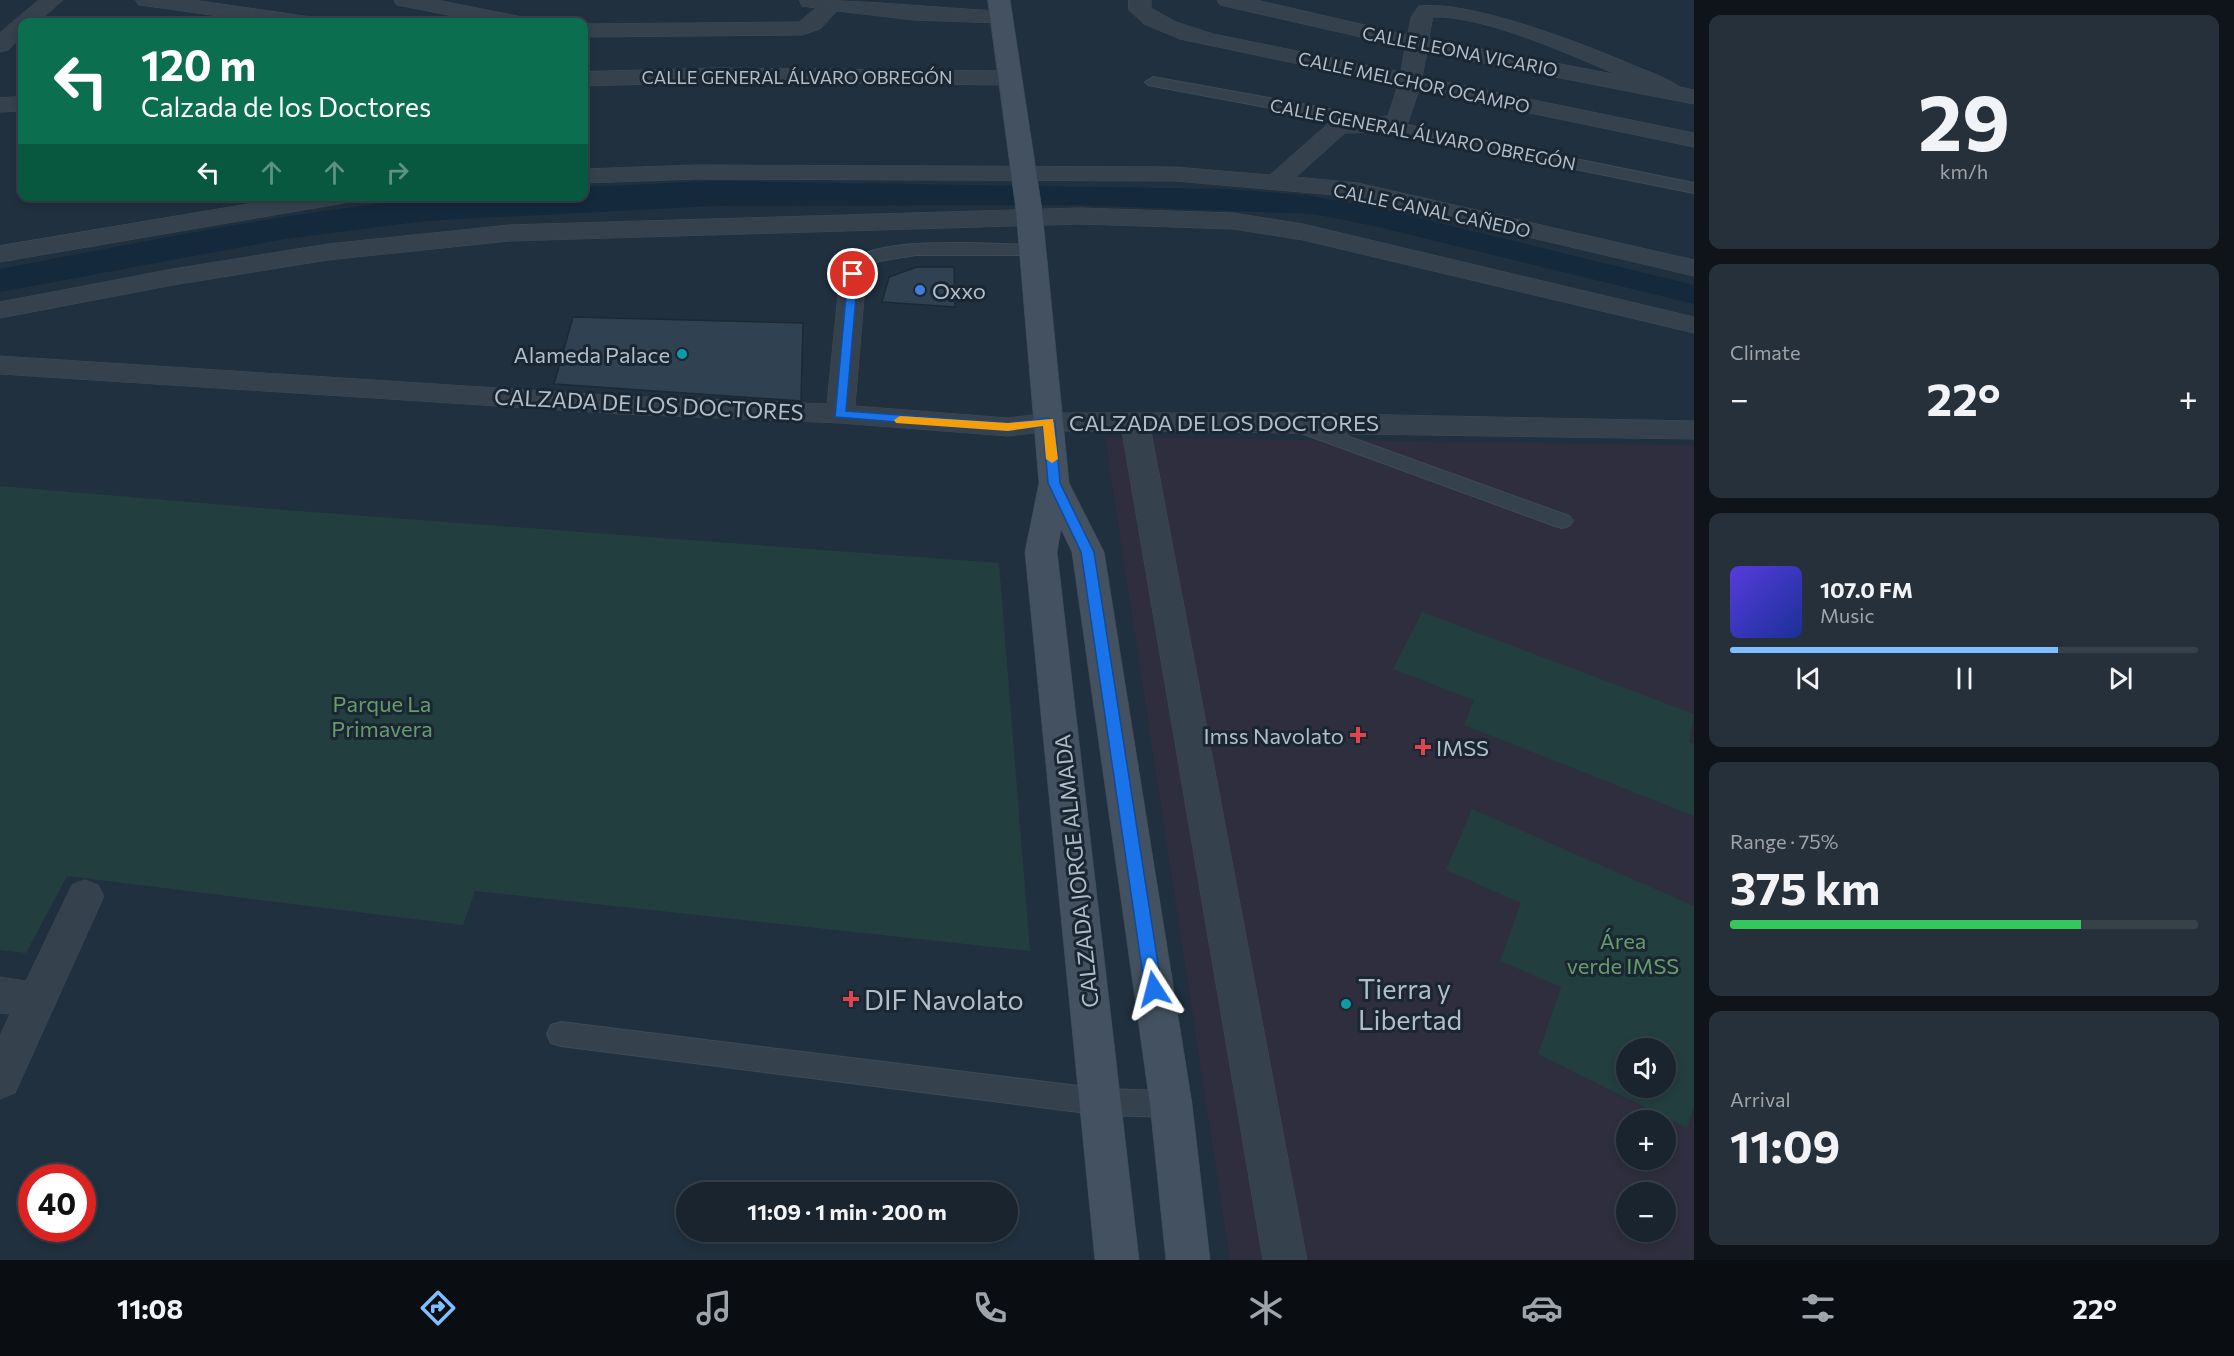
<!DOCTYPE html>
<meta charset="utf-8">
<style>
body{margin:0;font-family:Commissioner,sans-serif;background:#26303a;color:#f1f3f6;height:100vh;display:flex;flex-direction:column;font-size:22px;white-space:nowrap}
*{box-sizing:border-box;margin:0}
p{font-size:20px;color:#9fa4aa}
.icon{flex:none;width:33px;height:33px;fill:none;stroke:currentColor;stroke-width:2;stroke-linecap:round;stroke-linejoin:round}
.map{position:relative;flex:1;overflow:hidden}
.drawer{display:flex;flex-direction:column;gap:15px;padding:15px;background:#0e1419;width:540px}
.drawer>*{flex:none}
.banner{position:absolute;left:18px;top:18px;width:570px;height:183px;border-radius:12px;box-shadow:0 3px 9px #0003,0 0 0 2px #37414a;background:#0b6e4f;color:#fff;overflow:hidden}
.fabs{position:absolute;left:1616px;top:1038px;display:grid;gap:12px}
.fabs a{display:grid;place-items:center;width:60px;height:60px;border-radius:50%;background:#19242e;box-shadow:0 3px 9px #0003,0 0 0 2px #37414a;font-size:30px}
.speed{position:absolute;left:18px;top:1164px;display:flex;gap:12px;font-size:30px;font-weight:700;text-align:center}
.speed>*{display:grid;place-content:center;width:78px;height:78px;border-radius:50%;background:#19242e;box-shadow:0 3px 9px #0003,0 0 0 2px #37414a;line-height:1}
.speed .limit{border:9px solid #d22;background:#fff;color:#111}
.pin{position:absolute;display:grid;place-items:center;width:51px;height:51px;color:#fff;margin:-26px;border:3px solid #fff;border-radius:50%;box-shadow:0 2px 6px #0007}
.me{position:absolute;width:66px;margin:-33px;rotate:351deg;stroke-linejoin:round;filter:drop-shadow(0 0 4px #0008)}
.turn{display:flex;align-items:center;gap:21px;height:126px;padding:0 24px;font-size:27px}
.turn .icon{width:78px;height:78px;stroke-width:2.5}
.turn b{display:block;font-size:42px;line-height:51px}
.lanes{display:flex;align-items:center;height:57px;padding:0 24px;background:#0003;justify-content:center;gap:30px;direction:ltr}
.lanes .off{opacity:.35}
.big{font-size:45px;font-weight:700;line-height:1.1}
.drawer .tile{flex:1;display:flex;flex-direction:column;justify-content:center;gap:9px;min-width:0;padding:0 21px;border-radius:12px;background:#26303a}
.drawer .dial{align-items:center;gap:0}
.dial b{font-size:78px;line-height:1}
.song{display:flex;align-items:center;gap:18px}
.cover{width:72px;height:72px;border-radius:9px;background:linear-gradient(135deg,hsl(250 70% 55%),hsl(230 70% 35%))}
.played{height:6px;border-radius:3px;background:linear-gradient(90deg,#80bfff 70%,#37414a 70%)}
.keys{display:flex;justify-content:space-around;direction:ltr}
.heat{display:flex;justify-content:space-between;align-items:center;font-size:33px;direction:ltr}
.charge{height:9px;border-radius:4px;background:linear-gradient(90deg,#34c759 75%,#37414a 0)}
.trip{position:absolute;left:676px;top:1182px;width:342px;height:60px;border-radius:30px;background:#19242e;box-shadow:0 3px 9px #0003,0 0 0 2px #37414a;font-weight:700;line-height:60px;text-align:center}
.tab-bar{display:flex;height:96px;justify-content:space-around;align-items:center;background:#0a0e12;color:#9fa4aa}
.tab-bar .icon{width:42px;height:42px}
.tab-bar .active{color:#80bfff}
.tab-bar b{font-size:27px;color:#f1f3f6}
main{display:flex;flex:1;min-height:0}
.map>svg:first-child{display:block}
</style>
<main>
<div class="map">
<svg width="1694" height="1260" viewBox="0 0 1694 1260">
<rect width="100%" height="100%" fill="#21303e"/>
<!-- medical -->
<path fill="#2e2e3e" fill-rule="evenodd" d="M 1105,437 L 1694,445 L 1694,1260 L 1230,1260 ZM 1626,1048 L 1665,1048 L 1665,1088 L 1626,1088 ZM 1626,1120 L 1665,1120 L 1665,1160 L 1626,1160 ZM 1626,1192 L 1665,1192 L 1665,1232 L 1626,1232 Z"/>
<!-- green -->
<path fill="#233e3f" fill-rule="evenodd" d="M 0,486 L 285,510 L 999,563 L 1030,951 L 475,891 L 463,925 L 67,876 L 26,953 L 0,950 Z
M 1422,612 L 1694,714 L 1689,742 L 1694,744 L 1694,816 L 1464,725 L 1474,700 L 1393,669 Z
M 1472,809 L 1694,906 L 1694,1106 L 1687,1128 L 1538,1054 L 1561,987 L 1500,961 L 1521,903 L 1446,870 ZM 1626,1048 L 1665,1048 L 1665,1088 L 1626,1088 Z"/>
<!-- water -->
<path fill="#14293c" d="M 712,181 L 1227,189 L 1306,195 L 1378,208 L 1694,285 L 1694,304 L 1374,226 L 1314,214 L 1078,205 L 714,206 L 425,221 L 285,239 L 0,292 L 0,269 C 133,244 266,216 401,201 C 461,194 523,196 584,196 L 584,187 Z"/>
<!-- building -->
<path fill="#304252" stroke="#1c2934" stroke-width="1.5" d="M 917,267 L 954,267 L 955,307 L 882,302 L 889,277 Z
M 573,317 L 803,323 L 801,401 L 554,384 Z"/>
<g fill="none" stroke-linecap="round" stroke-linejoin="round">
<defs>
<path id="lane" d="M 1153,77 L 1313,106 L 1694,183 L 1694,193 L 1313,116 L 1148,85 L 1145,82 Z
M 968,243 L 1032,245 L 1041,250 L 1032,255 L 916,255 L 879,261 L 859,269 L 850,264 C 866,241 941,243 968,243 Z
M 1297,418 L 1569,516 L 1573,521 L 1569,526 L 1562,528 L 1555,526 L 1290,429 L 1287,424 L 1290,419 Z
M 561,1022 L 1102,1089 L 1171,1091 L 1181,1095 L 1185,1104 L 1181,1113 L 1171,1117 L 1102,1115 L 561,1046 L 551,1043 L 547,1034 L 551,1025 Z"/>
<path id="street" d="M 39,0 L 63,0 L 38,22 L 22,22 L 22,36 L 8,50 L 0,52 L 0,33 Z
M 136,0 L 193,0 L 304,16 L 312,17 L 315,22 L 261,22 L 147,6 L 139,5 Z
M 394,0 L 437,0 L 522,17 L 525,22 L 484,22 L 397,5 Z
M 800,0 C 867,0 934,8 1001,11 L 1009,12 L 1012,17 L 1009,22 L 1001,23 L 914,20 L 837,11 L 820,29 L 802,35 L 584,37 L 584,24 L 799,22 L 816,8 L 802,6 Z
M 1129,0 L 1151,0 L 1151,8 L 1176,22 L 1213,34 L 1401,72 L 1405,47 L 1220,5 L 1217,0 L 1256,0 L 1408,35 L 1411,17 L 1419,6 C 1470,0 1581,43 1630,64 C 1646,71 1666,77 1680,87 L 1694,90 L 1694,104 L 1427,52 L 1422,77 L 1694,133 L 1694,147 L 1419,90 L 1407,125 L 1389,132 L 1345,133 L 1296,177 L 1358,183 L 1694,260 L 1694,276 L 1358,197 L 1175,181 L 697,179 L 584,183 L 584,169 L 697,165 L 1175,167 L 1270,175 L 1331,121 L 1388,116 L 1398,85 L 1180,39 L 1144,24 L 1129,10 ZM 1433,17 C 1483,15 1571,55 1618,75 L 1429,39 Z
M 717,68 L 1011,71 L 1019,73 L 1022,78 L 1019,83 L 1011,85 L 717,82 L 584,86 L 584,72 Z
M 22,97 L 22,111 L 0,112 L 0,98 Z
M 296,196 L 356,196 L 353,201 L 344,203 L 0,262 L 0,246 Z
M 1080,208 L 1233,213 L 1303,224 L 1694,317 L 1694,333 L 1303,240 L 1233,229 L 1080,224 L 509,241 L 328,260 L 173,285 L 0,318 L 0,302 L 173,269 L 328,244 L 509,225 Z
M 859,256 L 868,258 L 872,264 L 866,274 L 855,406 L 1008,418 L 1049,413 L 1292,413 L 1694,421 L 1694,439 L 1151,431 L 1307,1260 L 1263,1260 L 1122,431 L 1049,431 L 1008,436 L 840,423 L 622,414 L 0,374 L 0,356 L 622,396 L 827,404 L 840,274 L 850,258 Z
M 85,880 L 98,885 L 104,896 L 15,1093 L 0,1099 L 0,1036 L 10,1014 L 0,1013 L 0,977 L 26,981 L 72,885 Z"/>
<path id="secondary" d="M 988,0 L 1010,0 L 1042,210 L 1069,483 L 1104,552 L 1192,1104 L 1210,1260 L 1166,1260 L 1150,1104 L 1072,552 L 1061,529 L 1057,552 L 1139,1260 L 1095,1260 L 1025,552 L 1039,483 L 1016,210 Z"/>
</defs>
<!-- lane casing -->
<use href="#lane" stroke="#3e4b56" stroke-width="2"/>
<!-- street casing -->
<use href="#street" stroke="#3e4b56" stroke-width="1"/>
<!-- secondary casing -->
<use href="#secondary" stroke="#3e4b56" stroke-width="1"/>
<!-- lane -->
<use href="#lane" fill="#35424e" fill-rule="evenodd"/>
<!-- street -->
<use href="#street" fill="#35424e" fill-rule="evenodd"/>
<!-- secondary -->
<use href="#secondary" fill="#435161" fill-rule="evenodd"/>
</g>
<!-- route -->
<path fill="#1a73e8" stroke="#114b97" stroke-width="1.5" d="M 853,270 L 858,274 L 846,411 L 1008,423 L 1049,418 L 1055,422 L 1060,483 L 1094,552 L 1162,989 L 1159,994 L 1154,996 L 1148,994 L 1145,989 L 1081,552 L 1048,483 L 1043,426 L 1008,431 L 835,417 L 848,274 Z"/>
<!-- slow -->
<path fill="#f59e0b" d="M 900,416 L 1008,423 L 1053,419 L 1058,459 L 1052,463 L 1046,459 L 1043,426 L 1008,431 L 896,423 L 894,420 Z"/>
<!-- markers -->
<circle fill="#3f7fe0" stroke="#1a2732" stroke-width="2" cx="920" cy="290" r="6"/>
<g fill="#0f9aa8" stroke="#1a2732" stroke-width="2">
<circle cx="682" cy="354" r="6"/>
<circle cx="1346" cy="1004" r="6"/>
</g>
<g fill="#e0444e" stroke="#1a2732" stroke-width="2">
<path d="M1355 726h6v6h6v6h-6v6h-6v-6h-6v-6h6z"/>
<path d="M1420 738h6v6h6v6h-6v6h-6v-6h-6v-6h6z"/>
<path d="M848 990h6v6h6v6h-6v6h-6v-6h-6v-6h6z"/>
</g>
<g text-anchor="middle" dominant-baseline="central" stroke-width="6" stroke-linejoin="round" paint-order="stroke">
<!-- far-street labels -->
<g font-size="18" fill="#b1bdc9" stroke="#1a2732">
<text transform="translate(1460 51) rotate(11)">CALLE LEONA VICARIO</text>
<text x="797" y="77">CALLE GENERAL ÁLVARO OBREGÓN</text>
<text transform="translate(1414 82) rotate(12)">CALLE MELCHOR OCAMPO</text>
<text transform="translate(1423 134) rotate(11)">CALLE GENERAL ÁLVARO OBREGÓN</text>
<text transform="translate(1432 210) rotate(12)">CALLE CANAL CAÑEDO</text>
</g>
<!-- poi labels -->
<g font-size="22" fill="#b1bdc9" stroke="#1a2732" text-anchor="start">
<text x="932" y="290">Oxxo</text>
<text x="670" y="354" text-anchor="end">Alameda Palace</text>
<text x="1344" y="735" text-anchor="end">Imss Navolato</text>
<text x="1436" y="747">IMSS</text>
</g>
<!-- street labels -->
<g font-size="22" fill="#b1bdc9" stroke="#1a2732">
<text transform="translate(649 404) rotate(3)">CALZADA DE LOS DOCTORES</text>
<text x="1224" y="422">CALZADA DE LOS DOCTORES</text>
<text transform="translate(1076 871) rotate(-96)">CALZADA JORGE ALMADA</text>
</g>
<!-- park labels -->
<g font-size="22" fill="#669c6c" stroke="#1a2732">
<text x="382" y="703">Parque La<tspan x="382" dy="25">Primavera</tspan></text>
<text x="1623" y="940">Área<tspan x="1623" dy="25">verde IMSS</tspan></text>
</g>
<!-- near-poi labels -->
<g font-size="27" fill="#b1bdc9" stroke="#1a2732" text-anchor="start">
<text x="1358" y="988">Tierra y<tspan x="1358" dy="31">Libertad</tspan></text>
<text x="864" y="999">DIF Navolato</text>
</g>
</g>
</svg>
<div class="fabs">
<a><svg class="icon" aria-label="sound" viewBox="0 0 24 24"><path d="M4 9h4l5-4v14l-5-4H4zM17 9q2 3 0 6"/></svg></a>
<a>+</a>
<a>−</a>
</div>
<div class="speed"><div class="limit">40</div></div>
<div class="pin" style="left:853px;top:274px;background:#d93025"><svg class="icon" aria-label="arrive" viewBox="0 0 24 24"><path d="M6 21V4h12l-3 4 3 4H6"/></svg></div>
<svg class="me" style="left:1154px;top:989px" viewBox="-20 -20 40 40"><path d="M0-17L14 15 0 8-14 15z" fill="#1a73e8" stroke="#fff" stroke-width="4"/></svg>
<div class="trip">11:09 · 1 min · 200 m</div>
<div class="banner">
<div class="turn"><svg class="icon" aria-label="left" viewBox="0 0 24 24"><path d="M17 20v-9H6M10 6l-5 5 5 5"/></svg><div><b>120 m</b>Calzada de los Doctores</div></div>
<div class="lanes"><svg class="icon" aria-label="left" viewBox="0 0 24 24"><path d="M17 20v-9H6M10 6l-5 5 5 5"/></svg><svg class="icon off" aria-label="ahead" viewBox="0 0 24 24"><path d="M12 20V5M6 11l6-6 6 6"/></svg><svg class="icon off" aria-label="ahead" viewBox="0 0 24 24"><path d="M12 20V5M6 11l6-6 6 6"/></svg><svg class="icon off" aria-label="right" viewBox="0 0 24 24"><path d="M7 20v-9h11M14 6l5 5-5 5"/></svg></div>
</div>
</div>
<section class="drawer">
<div class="tile dial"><b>29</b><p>km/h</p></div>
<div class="tile"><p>Climate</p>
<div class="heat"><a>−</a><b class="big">22°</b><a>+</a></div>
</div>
<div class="tile">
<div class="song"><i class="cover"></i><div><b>107.0 FM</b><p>Music</p></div></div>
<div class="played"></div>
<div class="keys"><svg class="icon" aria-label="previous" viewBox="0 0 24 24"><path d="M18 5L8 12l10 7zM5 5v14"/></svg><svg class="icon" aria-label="pause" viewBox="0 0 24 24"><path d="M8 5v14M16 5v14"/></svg><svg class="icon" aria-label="next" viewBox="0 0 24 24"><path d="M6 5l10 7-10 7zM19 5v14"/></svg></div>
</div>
<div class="tile"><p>Range · 75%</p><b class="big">375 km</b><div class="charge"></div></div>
<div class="tile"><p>Arrival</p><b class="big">11:09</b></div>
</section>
</main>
<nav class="tab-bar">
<b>11:08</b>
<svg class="icon active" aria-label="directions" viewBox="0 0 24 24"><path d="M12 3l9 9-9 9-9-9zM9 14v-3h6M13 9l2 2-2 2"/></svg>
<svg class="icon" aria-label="music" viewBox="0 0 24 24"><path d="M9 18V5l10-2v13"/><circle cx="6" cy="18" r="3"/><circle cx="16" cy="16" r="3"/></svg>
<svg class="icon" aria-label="phone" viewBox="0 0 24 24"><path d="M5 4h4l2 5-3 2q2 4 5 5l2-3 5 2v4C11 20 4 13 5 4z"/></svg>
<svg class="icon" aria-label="climate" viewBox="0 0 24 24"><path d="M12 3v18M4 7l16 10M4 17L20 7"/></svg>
<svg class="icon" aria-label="car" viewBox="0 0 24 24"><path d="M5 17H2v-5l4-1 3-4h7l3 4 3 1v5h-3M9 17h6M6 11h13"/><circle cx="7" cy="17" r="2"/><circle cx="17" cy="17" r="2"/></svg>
<svg class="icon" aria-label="filters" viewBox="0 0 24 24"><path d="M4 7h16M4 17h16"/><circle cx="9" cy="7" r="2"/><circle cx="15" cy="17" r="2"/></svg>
<b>22°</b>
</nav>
